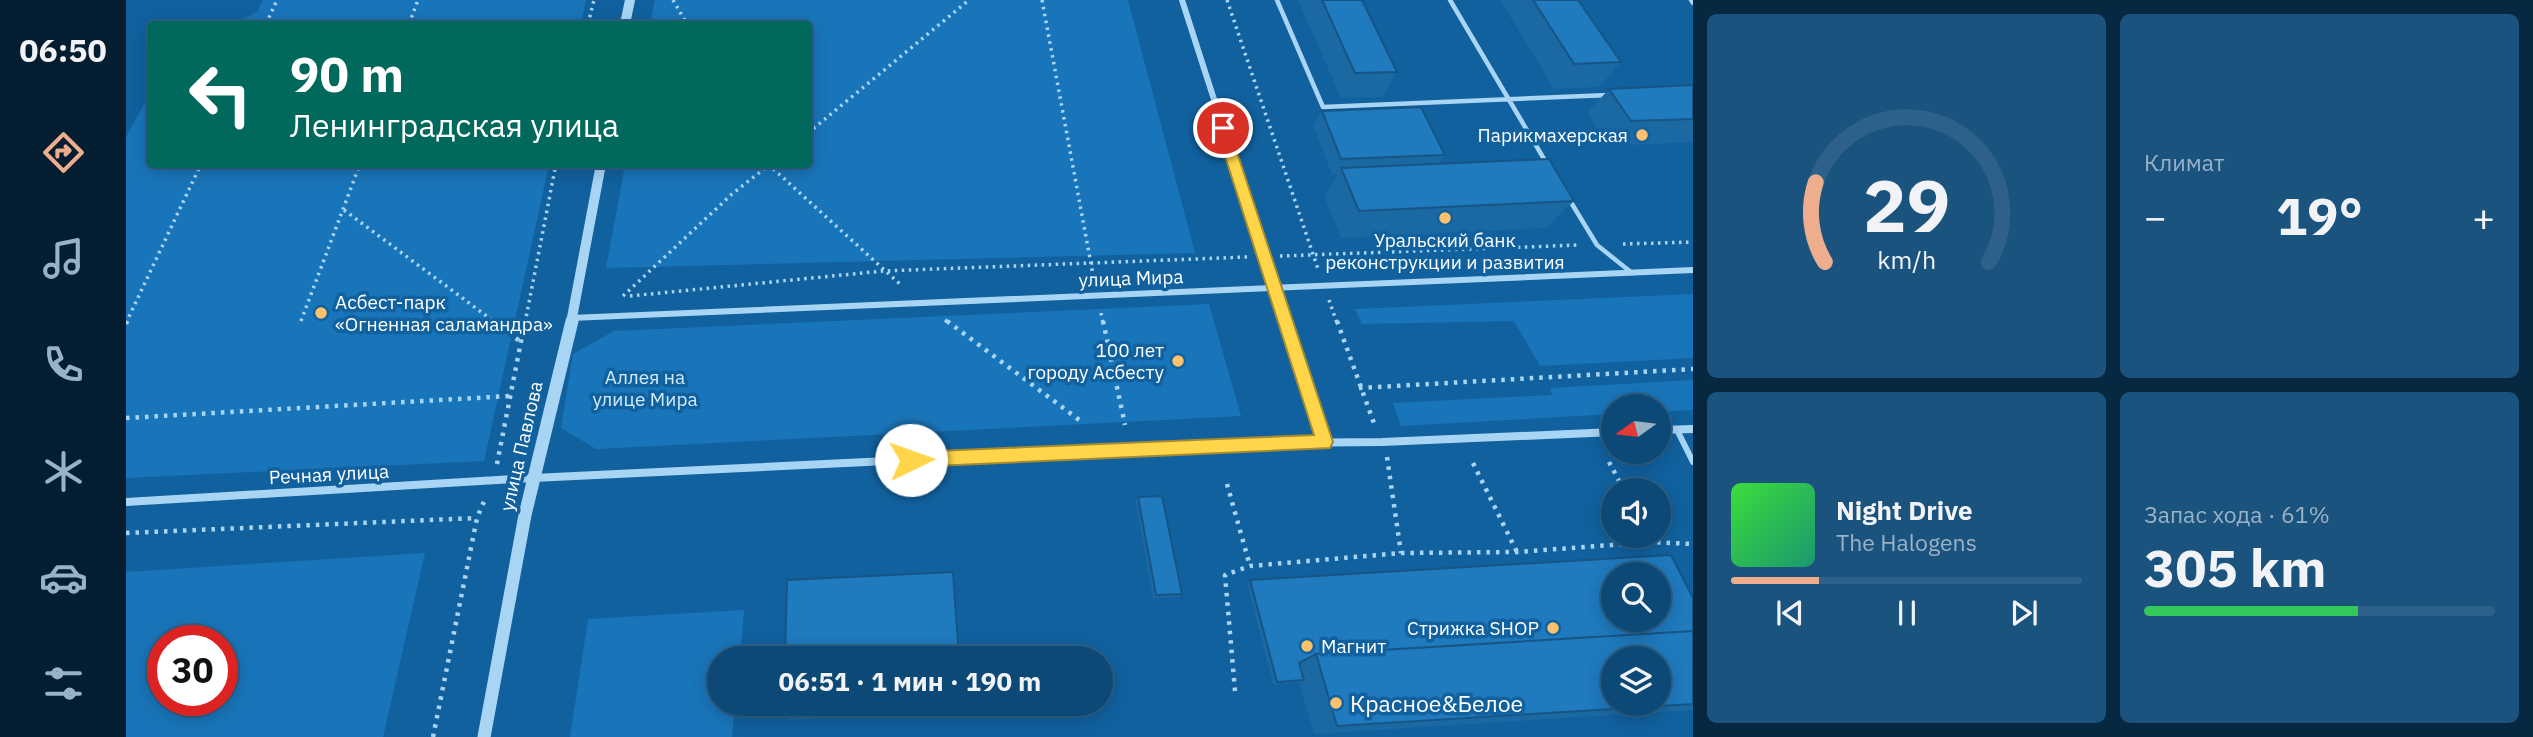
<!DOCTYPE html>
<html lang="ru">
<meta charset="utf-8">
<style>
body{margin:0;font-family:"IBM Plex Sans",sans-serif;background:#1b537f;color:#f1f3f6;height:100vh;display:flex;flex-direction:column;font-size:26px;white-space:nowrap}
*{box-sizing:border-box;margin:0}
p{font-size:23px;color:#9ab2c6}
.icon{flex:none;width:38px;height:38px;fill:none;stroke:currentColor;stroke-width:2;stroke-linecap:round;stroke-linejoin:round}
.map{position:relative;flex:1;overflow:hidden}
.drawer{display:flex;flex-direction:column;gap:14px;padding:14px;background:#072841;width:840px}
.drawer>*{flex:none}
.guide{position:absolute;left:21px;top:21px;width:665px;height:147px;border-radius:7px;box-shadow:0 4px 18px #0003,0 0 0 2px #2d6189;background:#00695c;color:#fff;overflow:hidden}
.needle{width:46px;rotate:256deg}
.tools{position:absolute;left:1475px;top:394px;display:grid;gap:14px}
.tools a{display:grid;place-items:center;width:70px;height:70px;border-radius:50%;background:#0d4977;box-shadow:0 4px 18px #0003,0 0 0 2px #2d6189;font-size:35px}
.speed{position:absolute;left:21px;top:625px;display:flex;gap:14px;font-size:35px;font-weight:700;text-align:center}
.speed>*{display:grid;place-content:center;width:91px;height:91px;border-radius:50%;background:#0d4977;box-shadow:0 4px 18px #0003,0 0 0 2px #2d6189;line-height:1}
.speed .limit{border:10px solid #d22;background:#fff;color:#111}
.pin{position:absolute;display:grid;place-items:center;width:60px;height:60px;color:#fff;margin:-30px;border:4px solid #fff;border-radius:50%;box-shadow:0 2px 7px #0007}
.me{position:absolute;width:77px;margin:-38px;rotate:87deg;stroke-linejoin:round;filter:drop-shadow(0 0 5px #0008)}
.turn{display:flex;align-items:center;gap:24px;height:147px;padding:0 28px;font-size:32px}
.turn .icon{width:91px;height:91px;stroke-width:2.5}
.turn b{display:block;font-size:49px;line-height:60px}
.big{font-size:52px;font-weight:800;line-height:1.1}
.drawer .widget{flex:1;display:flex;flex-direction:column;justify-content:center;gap:10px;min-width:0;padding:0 24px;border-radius:10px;background:#1b537f}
.drawer .dial{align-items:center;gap:0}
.dial svg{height:182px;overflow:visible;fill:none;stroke:#2d6189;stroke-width:7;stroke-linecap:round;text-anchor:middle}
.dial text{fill:#f1f3f6;stroke:none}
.song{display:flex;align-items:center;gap:21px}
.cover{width:84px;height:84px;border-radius:10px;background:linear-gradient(135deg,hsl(120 70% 55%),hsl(160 70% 35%))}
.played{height:7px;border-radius:4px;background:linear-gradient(90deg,#eead8d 25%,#2d6189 25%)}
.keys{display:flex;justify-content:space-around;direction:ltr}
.heat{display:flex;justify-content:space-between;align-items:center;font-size:38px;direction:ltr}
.charge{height:10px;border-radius:5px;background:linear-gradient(90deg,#34c759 61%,#2d6189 0)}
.drawer .tiles{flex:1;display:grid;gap:14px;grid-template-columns:repeat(2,1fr)}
.trip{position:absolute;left:581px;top:646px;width:406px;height:70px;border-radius:35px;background:#0d4977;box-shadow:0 4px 18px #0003,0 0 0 2px #2d6189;font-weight:800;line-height:70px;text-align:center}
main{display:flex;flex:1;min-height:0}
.tabs{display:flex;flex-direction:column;width:126px;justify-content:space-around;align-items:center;background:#051d30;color:#9ab2c6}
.tabs .icon{width:49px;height:49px}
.tabs .active{color:#eead8d}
.tabs b{font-size:32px;color:#f1f3f6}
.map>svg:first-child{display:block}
</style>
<main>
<nav class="tabs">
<b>06:50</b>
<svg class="icon active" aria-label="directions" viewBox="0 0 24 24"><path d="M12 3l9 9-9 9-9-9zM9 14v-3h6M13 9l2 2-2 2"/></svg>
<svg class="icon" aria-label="music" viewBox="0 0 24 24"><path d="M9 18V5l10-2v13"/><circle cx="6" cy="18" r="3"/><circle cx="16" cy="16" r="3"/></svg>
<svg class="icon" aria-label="phone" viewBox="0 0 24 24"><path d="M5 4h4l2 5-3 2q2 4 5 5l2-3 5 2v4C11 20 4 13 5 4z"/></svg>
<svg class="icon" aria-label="climate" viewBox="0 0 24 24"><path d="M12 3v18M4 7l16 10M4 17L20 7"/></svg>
<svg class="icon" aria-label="car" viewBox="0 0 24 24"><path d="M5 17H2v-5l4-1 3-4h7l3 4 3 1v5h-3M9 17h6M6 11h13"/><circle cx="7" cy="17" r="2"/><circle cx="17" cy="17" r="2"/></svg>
<svg class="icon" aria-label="filters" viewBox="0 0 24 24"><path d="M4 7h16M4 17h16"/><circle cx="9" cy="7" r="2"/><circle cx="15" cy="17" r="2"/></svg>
</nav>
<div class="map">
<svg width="1567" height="737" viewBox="0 0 1567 737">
<rect width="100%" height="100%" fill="#11619f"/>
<!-- green -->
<path fill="#1975b9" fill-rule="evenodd" d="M 137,0 L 460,0 L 455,24 L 105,24 L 131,12 Z
M 529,0 L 1002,0 L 1069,253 L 480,268 L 499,165 L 682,164 L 682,24 L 524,24 Z
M 24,93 L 24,164 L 423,165 L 358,461 L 0,478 L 0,137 Z
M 1567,294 L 1567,358 L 1414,366 L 1388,321 L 1236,324 L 1229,309 Z
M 1083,304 L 1115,416 L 470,449 L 435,428 L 447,354 L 488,331 Z
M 1567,380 L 1567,410 L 1533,412 L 1533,406 L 1488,406 L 1487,414 L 1275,426 L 1267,403 L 1426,395 L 1424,388 Z
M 299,553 L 257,737 L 0,737 L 0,572 ZM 96,640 L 96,700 L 37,700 L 37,640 Z
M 618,610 L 614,658 L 593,658 L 593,704 L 609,704 L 606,737 L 444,737 L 462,619 Z"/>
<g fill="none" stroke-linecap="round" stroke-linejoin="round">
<!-- path-far1 -->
<path stroke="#a9d5f5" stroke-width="3.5" stroke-dasharray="2.5 4.5" stroke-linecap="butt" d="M 547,0 L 561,24
M 916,0 L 968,280
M 1101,0 L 1192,269
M 140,24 L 151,0
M 283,24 L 292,0
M 462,24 L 468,0
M 682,133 L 843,0
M 642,164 L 776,286
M 218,210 L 370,323
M 1497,244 L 1567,242
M 1154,256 L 1453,245
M 497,296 L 606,194 L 643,165
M 504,296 L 757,271 L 1121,257
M 1203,300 L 1211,323
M 975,313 L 977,323
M 819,320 L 823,323
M 175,321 L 234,164
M 0,323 L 75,164
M 399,323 L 430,164"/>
<!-- path -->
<path stroke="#a9d5f5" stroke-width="4.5" stroke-dasharray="3.5 6" stroke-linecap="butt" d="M 367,321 L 395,342
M 821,321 L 956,422
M 977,321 L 999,425
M 1211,321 L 1249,426
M 0,324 L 1,321
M 1233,388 L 1567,369
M 0,418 L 384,396
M 1261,457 L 1275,553
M 1483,462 L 1498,490
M 1347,463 L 1391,552
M 371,464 L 399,321
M 1101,484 L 1124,566
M 0,533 L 351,518
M 1523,536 L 1526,542
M 1109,691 L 1099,575 L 1124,566 L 1275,553 L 1391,552 L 1526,542 L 1567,544
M 307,737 L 351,518 L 359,499"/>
<!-- service-far1 -->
<path stroke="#a9d5f5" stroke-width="4.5" d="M 1151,0 L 1197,107 L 1483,95
M 1324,0 L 1421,164
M 1565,0 L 1567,3
M 1443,199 L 1471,245 L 1506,273"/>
<!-- service -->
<path stroke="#a9d5f5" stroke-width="6" d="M 1551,430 L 1567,462"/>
<!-- minor-far1 -->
<path stroke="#a9d5f5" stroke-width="6" d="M 1056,0 L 1160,323
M 445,318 L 1567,270"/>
<!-- minor -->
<path stroke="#a9d5f5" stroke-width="8" d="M 1159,321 L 1198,442
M 1533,430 L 1567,429
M 0,502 L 407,478 L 1136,443 L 1256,442 L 1488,432"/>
<!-- tertiary-far1 -->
<path stroke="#a9d5f5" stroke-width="10" d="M 499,24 L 504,0
M 445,323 L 475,164"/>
<!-- tertiary -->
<path stroke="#a9d5f5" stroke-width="13" d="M 358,737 L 399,515 L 446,321"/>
</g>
<!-- wall -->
<path fill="#1b69a3" d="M 1172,0 L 1236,0 L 1271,72 L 1256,97 L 1215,98 Z
M 1374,0 L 1452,0 L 1495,62 L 1473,87 L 1428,89 Z
M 1567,85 L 1567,142 L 1482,146 L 1461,113 L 1483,89 Z
M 1196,111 L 1319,155 L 1312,164 L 1448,201 L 1421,228 L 1215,238 L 1198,196 L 1212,174 L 1206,174 L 1187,126 Z
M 1012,497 L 1056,594 L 1054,597 L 1027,598 L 1009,500 Z
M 1124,580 L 1567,598 L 1567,710 L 1188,734 L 1173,682 L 1147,684 L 1121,583 Z
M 836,706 L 834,711 L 663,720 L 658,714 Z"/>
<!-- building -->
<path fill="#1f7abe" stroke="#165585" stroke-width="2" fill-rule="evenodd" d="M 1196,0 L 1236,0 L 1271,72 L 1229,73 Z
M 1407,0 L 1452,0 L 1495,62 L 1448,64 Z
M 1567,85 L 1567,119 L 1505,121 L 1483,89 Z
M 1295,107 L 1319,155 L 1215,159 L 1196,111 Z
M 1423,159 L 1448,201 L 1233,211 L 1215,168 Z
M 1036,496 L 1056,594 L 1030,595 L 1012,497 Z
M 1545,555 L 1567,598 L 1567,631 L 1190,654 L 1173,663 L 1178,680 L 1151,682 L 1124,580 ZM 1488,574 L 1533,574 L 1533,620 L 1488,620 Z
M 827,572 L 833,658 L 659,658 L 661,580 Z
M 1567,631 L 1567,704 L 1211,726 L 1190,654 ZM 1488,658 L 1533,658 L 1533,704 L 1488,704 Z
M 658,704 L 836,704 L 836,706 L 658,714 Z"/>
<!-- route -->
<path fill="#ffd54a" stroke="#a68a30" stroke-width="2" d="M 1097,124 L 1103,128 L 1207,442 L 1204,448 L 785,467 L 779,465 L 776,460 L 779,454 L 785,452 L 1188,435 L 1090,128 Z"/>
<!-- markers -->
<g fill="#ffc26c" stroke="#11619f" stroke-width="2.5">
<circle cx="1516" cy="135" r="7"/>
<circle cx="1319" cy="218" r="7"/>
<circle cx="195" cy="313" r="7"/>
<circle cx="1052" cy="361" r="7"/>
<circle cx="1427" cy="628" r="7"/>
<circle cx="1181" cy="646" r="7"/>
<circle cx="1210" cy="703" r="7"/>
</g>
<g text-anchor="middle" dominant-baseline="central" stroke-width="7" stroke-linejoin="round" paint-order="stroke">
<!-- poi labels -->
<g font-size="19" fill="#fff" stroke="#11619f" text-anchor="end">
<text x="1502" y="135">Парикмахерская</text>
<text x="1319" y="240" text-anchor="middle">Уральский банк<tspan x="1319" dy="22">реконструкции и развития</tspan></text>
<text x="209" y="302" text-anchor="start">Асбест-парк<tspan x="209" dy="22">«Огненная саламандра»</tspan></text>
<text x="1038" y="350">100 лет<tspan x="1038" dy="22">городу Асбесту</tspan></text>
<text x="1413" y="628">Стрижка SHOP</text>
<text x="1195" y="646" text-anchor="start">Магнит</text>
</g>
<!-- street labels -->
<g font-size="19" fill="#fff" stroke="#11619f">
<text transform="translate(1005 278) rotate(-2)">улица Мира</text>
<text transform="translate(395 446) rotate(-77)">улица Павлова</text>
<text transform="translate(203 474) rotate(-3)">Речная улица</text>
</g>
<!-- park labels -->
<g font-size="19" fill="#d1ebfe" stroke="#11619f">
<text x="519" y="377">Аллея на<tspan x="519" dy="22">улице Мира</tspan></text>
</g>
<!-- near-poi labels -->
<g font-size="23" fill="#fff" stroke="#11619f" text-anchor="start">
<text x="1224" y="703">Красное&amp;Белое</text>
</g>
</g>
</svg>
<div class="tools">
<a><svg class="needle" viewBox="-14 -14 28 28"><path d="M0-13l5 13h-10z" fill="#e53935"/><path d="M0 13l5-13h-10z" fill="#9ab2c6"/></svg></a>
<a><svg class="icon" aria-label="sound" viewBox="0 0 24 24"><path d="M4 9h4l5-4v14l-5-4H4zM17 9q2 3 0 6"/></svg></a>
<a><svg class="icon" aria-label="search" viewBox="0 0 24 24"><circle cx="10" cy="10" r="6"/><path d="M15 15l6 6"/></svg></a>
<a><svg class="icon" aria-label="layers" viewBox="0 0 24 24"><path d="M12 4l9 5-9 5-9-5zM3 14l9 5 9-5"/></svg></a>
</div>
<div class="speed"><div class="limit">30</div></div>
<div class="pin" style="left:1097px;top:128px;background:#d93025"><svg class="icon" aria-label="arrive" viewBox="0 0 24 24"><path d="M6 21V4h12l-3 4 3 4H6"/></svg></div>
<svg class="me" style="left:785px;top:460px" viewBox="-20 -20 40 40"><circle r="19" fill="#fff"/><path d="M0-13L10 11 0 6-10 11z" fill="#ffd54a"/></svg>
<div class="trip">06:51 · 1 мин · 190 m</div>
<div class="guide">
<div class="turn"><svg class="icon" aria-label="left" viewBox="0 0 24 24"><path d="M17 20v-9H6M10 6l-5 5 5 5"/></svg><div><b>90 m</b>Ленинградская улица</div></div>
</div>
</div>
<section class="drawer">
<div class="tiles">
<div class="widget dial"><svg viewBox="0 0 100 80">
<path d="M14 69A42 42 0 1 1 86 69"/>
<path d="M14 69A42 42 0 0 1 10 34" stroke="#eead8d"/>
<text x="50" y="56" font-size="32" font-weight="700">29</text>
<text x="50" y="72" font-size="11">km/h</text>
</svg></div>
<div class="widget"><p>Климат</p>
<div class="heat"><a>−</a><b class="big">19°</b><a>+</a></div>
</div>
<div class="widget">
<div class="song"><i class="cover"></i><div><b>Night Drive</b><p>The Halogens</p></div></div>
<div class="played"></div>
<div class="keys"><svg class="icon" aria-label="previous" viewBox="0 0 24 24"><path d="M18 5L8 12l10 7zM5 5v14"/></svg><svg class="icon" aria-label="pause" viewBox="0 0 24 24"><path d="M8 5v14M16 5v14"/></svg><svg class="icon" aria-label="next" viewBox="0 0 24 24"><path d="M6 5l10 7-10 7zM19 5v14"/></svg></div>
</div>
<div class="widget"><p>Запас хода · 61%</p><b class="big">305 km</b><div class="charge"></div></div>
</div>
</section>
</main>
